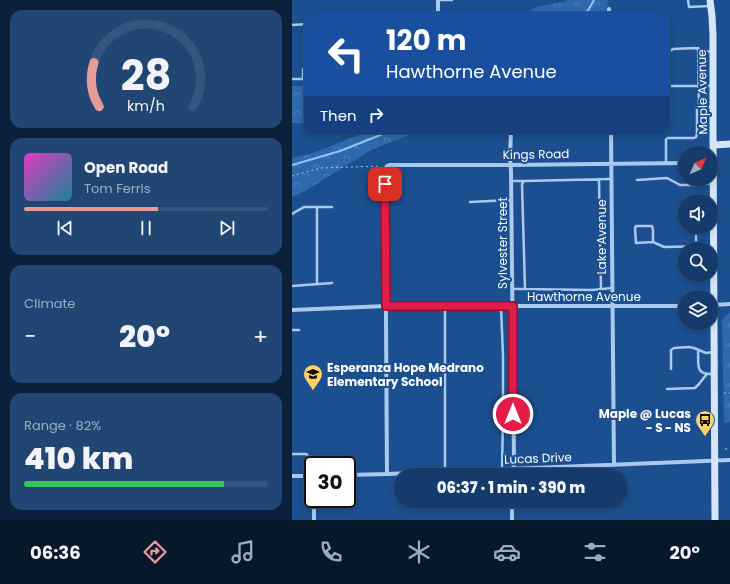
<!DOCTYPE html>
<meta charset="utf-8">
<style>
body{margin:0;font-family:Poppins,sans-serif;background:#214673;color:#f1f3f6;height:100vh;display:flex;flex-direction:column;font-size:15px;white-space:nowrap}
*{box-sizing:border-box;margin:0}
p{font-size:13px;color:#9dadc1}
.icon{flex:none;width:22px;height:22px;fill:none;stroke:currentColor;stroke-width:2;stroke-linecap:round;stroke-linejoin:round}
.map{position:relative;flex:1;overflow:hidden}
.side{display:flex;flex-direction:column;gap:10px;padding:10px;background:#0b203b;width:292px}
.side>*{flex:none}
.hud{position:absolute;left:12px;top:12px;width:366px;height:122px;border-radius:12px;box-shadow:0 2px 6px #0003,0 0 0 1px #33557e;background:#1a4fa0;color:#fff;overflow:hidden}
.needle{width:26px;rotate:45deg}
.controls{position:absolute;left:386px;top:146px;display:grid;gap:8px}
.controls a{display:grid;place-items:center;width:40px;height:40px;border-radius:50%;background:#143b6b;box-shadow:0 2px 6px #0003,0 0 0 1px #33557e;font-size:20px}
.speed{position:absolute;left:12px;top:456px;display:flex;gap:8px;font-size:20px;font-weight:700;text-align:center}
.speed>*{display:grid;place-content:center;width:52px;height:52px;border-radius:50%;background:#143b6b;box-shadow:0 2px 6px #0003,0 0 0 1px #33557e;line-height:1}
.speed .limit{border:2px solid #111;border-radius:6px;background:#fff;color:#111}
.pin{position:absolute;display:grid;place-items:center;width:34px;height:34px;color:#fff;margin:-17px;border-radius:8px;box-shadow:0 2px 6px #0006}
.me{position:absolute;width:44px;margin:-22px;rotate:0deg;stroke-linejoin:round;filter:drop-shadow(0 0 3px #0008)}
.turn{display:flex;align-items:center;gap:14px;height:84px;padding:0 16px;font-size:18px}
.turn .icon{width:52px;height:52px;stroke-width:2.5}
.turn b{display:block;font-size:28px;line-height:34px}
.then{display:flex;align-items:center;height:38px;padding:0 16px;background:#0003;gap:8px;font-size:15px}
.big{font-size:30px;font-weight:800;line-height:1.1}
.side .widget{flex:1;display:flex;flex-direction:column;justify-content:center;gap:6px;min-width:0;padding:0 14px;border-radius:12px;background:#214673}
.side .dial{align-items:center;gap:0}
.dial svg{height:104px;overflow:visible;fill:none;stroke:#33557e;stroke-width:7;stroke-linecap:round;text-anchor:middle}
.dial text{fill:#f1f3f6;stroke:none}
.song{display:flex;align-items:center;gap:12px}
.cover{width:48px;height:48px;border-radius:6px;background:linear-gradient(135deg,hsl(310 70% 55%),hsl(190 70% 35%))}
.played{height:4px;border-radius:2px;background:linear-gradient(90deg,#e69b98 55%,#33557e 55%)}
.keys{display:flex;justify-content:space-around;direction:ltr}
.heat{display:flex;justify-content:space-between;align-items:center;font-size:22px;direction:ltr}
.charge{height:6px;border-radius:3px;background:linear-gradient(90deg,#34c759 82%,#33557e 0)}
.trip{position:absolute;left:102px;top:468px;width:234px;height:40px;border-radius:20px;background:#143b6b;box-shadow:0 2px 6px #0003,0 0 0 1px #33557e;font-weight:800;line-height:40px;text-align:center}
.menu{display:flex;height:64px;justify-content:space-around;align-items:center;background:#08182b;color:#9dadc1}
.menu .icon{width:28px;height:28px}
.menu .selected{color:#e69b98}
.menu b{font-size:18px;color:#f1f3f6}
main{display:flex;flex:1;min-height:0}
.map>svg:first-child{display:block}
</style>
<main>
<section class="side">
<div class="widget dial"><svg viewBox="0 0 100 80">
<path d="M14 69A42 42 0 1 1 86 69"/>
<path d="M14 69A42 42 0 0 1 10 35" stroke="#e69b98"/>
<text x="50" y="56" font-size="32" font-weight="700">28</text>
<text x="50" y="72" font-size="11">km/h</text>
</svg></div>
<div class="widget">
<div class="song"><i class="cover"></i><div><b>Open Road</b><p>Tom Ferris</p></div></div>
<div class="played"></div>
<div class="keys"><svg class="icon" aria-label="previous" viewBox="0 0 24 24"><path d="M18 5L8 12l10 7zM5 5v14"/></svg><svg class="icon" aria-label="pause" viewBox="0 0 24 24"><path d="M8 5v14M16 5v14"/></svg><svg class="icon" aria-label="next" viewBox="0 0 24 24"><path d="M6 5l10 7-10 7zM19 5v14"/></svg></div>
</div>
<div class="widget"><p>Climate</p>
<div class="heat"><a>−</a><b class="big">20°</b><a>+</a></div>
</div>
<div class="widget"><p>Range · 82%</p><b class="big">410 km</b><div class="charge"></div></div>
</section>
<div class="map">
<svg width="438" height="520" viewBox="0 0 438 520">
<defs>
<pattern id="forest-crowns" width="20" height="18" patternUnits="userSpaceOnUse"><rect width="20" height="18" fill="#2e69ad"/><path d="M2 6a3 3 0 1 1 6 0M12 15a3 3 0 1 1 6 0" fill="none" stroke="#4d80b9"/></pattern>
<pattern id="park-tufts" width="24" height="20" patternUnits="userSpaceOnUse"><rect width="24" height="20" fill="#2e69ad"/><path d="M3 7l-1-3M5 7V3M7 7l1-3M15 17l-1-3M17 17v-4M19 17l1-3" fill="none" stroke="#4d80b9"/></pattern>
</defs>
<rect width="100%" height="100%" fill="#1b4f8f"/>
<!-- forest -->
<path fill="url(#forest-crowns)" d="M 274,0 L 316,0 L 314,16 L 231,16 L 239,10 L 248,6 L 272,2 Z
M 37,12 L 142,13 L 142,16 L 37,16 Z
M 0,86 L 16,86 L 16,123 L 0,123 Z
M 65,130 L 122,130 L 118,135 L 81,149 L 13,191 L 0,197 L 0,158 L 21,153 L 67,135 Z"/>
<!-- park -->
<path fill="url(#park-tufts)" d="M 438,312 L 438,422 L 432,423 L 430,320 Z"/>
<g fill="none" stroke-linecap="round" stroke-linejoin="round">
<!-- stream -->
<path stroke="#9cc4f0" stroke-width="2" d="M 291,16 L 297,9 L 302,0
M 0,165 L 48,151 L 101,130"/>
<!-- path -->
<path stroke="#a9c9ee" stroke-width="1" stroke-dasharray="2 3" stroke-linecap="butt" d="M 0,176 L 29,168 L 88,166
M 432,393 L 438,393
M 433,449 L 438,449"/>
<!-- lane -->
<path stroke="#a9c9ee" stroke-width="2.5" d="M 149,0 L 160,0
M 396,0 L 397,7 L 418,6
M 0,25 L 16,24
M 419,52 L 403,48 L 381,49 L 377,52 L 375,55 L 377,86 L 421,86
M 0,79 L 11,79 L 11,69 L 16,69
M 407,107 L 421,107
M 374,163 L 374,139 L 376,138 L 402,138 L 404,137 L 405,134 L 405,108 L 407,107 L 406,48
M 319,179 L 232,181 L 230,184 L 233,289 L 300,290 L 320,288
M 307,180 L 309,289
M 345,180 L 375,178 L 388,185 L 409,185 L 419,183
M 219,181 L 232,181
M 178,202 L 220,200
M 0,214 L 12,207 L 40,207
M 361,242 L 361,230 L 360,226 L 344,226 L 343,228 L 344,243 L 361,242 L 372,247 L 420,246
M 404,246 L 404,227
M 25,284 L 25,207
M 0,286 L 40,283
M 221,289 L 233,289
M 209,306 L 211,356 L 211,417 L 210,469
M 0,330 L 7,330
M 406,350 C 407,365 402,375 422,374
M 379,369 L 379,350 L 382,348 L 397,347 L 402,348 L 414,353 L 422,352
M 375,389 L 403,388 L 407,384 L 414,375
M 0,454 L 14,454 L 18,457
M 153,471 L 153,306"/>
<!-- street -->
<path stroke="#a9c9ee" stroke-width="4" d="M 317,9 L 317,16
M 146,16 L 146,0
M 219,130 L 218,158 L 219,171 L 222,462 L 221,475
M 319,130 L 322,465
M 421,305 L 438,304
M 0,310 L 94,306 L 393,306
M 95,474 L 93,169 L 95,166 L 98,165 L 218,165 L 393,163
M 55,475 L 95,474 L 438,460
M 0,476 L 21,476
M 22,520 L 22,499
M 220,520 L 220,501"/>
<!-- secondary -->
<path stroke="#d6e6fa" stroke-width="7" d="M 418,0 L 420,16 L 421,35 L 421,129 L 423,520
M 422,145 L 438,144"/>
</g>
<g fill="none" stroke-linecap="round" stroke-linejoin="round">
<defs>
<path id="route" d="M 93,184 L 94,306 L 221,306 L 221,414"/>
</defs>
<!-- route casing -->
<use href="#route" stroke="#92132f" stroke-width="10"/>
<!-- route -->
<use href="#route" stroke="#e11d48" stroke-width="7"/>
</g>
<!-- icons -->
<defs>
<symbol id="school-pin" viewBox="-11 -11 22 30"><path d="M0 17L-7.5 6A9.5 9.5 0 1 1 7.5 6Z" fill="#ffd166" stroke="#1b4f8f"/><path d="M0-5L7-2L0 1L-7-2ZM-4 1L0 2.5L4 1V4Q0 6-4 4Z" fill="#111"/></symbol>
<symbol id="bus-pin" viewBox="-11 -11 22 30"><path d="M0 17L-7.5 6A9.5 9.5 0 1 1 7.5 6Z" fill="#ffd166" stroke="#1b4f8f"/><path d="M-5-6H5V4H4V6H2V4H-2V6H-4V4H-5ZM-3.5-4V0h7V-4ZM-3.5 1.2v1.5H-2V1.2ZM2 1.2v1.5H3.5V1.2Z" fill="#111"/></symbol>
</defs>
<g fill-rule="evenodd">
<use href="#school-pin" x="10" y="363" width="22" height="30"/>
<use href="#bus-pin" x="402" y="409" width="22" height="30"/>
</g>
<g text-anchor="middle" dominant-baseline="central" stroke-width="4" stroke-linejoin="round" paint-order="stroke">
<!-- street labels -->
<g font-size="12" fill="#fff" stroke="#1b4f8f">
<text transform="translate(410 92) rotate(-91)">Maple Avenue</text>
<text transform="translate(244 154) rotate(-1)">Kings Road</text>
<text transform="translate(309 237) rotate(-90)">Lake Avenue</text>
<text transform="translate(210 243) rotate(-90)">Sylvester Street</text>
<text x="292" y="296">Hawthorne Avenue</text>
<text transform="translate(246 458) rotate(-2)">Lucas Drive</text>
</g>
<!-- poi labels -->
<g font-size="12" font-weight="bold" fill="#fff" stroke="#1b4f8f" text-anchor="start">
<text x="35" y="367">Esperanza Hope Medrano<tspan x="35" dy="14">Elementary School</tspan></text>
<text x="399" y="413" text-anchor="end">Maple @ Lucas<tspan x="399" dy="14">- S - NS</tspan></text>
</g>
</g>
</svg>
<div class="controls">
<a><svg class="needle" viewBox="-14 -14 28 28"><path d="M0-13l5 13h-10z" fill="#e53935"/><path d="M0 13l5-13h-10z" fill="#9dadc1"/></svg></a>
<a><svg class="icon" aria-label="sound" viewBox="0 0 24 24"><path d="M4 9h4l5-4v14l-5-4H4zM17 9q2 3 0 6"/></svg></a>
<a><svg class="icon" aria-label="search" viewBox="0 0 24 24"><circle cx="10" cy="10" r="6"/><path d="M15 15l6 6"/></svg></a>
<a><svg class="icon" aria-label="layers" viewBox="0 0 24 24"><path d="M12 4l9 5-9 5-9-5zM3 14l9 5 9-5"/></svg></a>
</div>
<div class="speed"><div class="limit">30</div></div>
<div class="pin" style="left:93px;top:184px;background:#d93025"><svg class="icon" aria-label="arrive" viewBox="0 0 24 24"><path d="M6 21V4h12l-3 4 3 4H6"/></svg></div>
<svg class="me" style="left:221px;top:414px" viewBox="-20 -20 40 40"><circle r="17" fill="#e11d48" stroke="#fff" stroke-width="3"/><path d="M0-11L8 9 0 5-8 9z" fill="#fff"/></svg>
<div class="trip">06:37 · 1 min · 390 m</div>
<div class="hud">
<div class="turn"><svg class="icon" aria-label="left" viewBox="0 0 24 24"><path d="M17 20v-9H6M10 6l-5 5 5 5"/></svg><div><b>120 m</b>Hawthorne Avenue</div></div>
<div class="then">Then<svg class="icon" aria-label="right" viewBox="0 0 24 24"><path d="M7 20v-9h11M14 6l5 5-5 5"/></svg></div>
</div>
</div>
</main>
<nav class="menu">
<b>06:36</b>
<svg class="icon selected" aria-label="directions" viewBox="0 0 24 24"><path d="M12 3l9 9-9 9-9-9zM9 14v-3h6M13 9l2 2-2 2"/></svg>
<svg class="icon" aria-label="music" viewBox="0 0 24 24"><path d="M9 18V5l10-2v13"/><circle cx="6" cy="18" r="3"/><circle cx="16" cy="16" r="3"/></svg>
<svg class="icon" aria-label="phone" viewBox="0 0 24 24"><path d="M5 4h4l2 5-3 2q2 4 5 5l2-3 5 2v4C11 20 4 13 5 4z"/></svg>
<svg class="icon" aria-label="climate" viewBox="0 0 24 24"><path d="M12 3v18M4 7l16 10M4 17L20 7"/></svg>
<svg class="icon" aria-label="car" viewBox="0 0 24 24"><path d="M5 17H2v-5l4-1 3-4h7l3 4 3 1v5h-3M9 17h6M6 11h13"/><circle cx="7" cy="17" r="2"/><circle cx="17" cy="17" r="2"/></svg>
<svg class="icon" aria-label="filters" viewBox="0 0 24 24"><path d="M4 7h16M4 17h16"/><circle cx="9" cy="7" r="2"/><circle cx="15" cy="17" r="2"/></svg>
<b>20°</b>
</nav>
